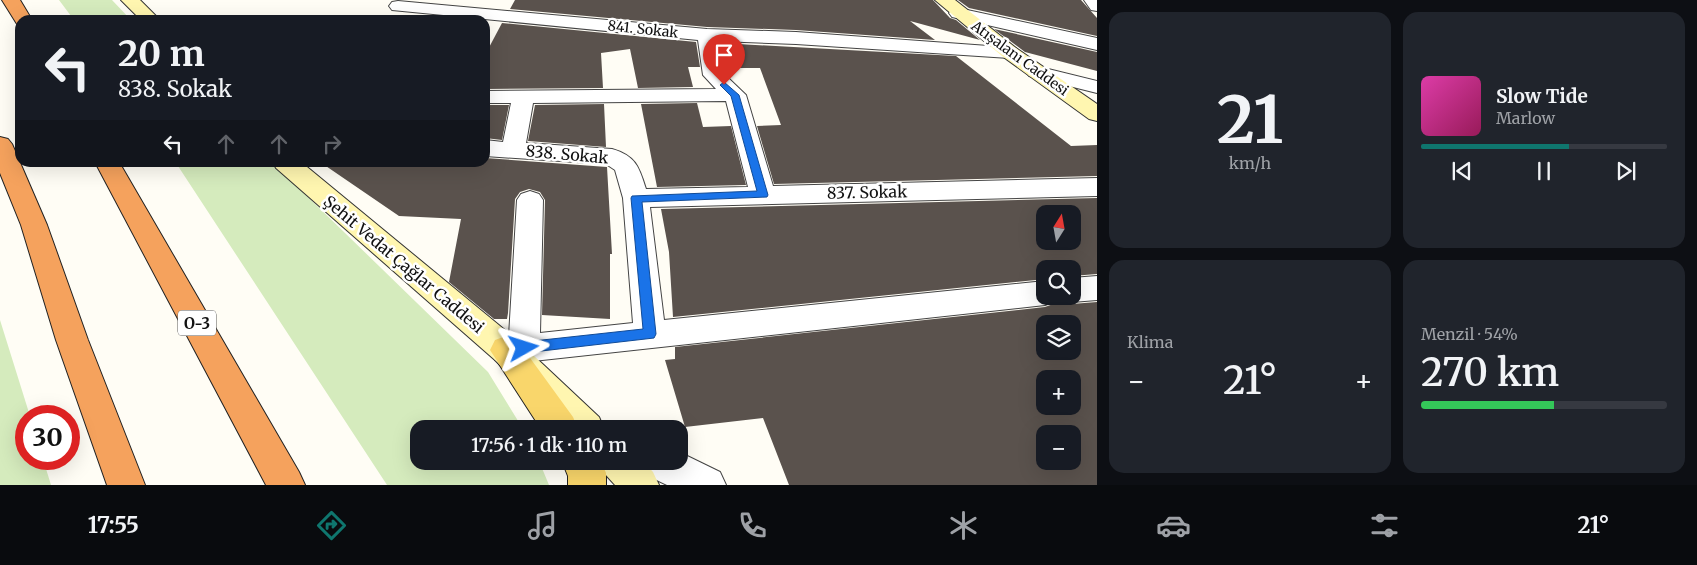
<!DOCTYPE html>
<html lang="tr">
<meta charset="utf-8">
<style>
body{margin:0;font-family:Merriweather,serif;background:#20242c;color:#f1f3f6;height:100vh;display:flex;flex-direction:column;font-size:19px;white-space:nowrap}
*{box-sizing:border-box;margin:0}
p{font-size:16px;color:#9ea1a6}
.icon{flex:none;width:28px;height:28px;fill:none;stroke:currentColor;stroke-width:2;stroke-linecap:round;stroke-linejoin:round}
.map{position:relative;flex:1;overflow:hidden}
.sheet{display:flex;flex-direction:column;gap:12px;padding:12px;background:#0d0f14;width:600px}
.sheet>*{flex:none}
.top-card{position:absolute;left:15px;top:15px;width:475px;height:152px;border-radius:15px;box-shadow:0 5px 20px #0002;background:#171b24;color:#f1f3f6;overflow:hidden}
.needle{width:32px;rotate:11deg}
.fabs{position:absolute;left:1036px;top:205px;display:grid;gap:10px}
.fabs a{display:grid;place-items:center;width:45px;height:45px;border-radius:10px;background:#171b24;box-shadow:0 5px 20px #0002;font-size:25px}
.speed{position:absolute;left:15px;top:405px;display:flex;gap:10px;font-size:25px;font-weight:700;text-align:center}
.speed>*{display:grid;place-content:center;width:65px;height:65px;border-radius:50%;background:#171b24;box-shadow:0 5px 20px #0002;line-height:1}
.speed .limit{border:8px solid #d22;background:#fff;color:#111}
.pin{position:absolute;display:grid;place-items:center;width:42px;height:42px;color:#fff;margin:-51px -21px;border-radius:50% 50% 50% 0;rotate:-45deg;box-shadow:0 0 5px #0007}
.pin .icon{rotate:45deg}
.me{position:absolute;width:55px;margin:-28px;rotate:84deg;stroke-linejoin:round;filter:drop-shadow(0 0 4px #0008)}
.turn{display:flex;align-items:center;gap:18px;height:105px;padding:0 20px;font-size:22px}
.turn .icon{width:65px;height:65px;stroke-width:2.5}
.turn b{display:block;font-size:35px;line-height:42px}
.lanes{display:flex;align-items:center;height:48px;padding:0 20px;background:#0003;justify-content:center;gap:25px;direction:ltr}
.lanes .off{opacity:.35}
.big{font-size:38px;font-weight:600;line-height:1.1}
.sheet .widget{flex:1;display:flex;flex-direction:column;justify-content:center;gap:8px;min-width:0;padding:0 18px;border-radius:15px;background:#20242c}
.sheet .dial{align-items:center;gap:0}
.dial b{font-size:65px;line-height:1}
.song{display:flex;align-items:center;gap:15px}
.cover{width:60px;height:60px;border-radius:8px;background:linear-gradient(135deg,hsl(320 70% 55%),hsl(330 70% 35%))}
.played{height:5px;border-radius:2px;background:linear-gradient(90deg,#0f766e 60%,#363941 60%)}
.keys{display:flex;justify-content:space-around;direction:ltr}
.heat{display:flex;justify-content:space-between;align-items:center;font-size:28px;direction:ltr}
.charge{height:8px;border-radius:4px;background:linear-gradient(90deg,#34c759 54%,#363941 0)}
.sheet .tiles{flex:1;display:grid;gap:12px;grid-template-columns:repeat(2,1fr)}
.trip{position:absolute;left:410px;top:420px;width:278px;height:50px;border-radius:15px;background:#171b24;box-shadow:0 5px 20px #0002;font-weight:600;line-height:50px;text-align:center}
.tabs{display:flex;height:80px;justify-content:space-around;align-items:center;background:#090b0e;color:#9ea1a6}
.tabs .icon{width:35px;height:35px}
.tabs .selected{color:#0f766e}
.tabs b{font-size:22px;color:#f1f3f6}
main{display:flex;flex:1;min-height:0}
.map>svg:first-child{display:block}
</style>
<main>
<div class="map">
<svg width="1097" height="485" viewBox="0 0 1097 485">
<rect width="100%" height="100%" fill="#fffdf5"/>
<!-- green -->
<path fill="#d5ebbd" d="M 59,0 L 112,0 L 131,20 L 74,20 Z
M 176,163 L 273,163 L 488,372 L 523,429 L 419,429 L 419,461 L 539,461 L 549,485 L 387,485 Z
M 0,320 L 30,416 L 26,416 L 26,459 L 43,459 L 51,485 L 0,485 Z"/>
<!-- building -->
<path fill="#5a524d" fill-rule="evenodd" d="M 515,0 L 933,0 L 950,18 L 956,20 L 980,40 L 910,21 L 935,40 L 796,30 L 707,27 L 510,9 Z
M 958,0 L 1081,0 L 1097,18 L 1097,36 L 969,8 Z
M 502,23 L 696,42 L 700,67 L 688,67 L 693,87 L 638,88 L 630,49 L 601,53 L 603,88 L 485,89 L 485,55 Z
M 994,29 L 1097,52 L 1097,71 L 1025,52 Z
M 720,43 L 956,56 L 1071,146 L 1097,145 L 1097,176 L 774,184 L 757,126 L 781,125 L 760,68 L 724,68 Z
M 697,103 L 703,127 L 731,126 L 746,185 L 657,187 L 641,104 Z
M 604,104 L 606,147 L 528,141 L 535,105 Z
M 485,105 L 509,105 L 502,140 L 485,138 Z
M 485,158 L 607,167 L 612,254 L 610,254 L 610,319 L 542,315 L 545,200 L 540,192 L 529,189 L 520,192 L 515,199 L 508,313 L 507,319 L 494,319 L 449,282 L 461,219 L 399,216 L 320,162 L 485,162 Z
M 1097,198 L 1097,274 L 1072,276 L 1072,269 L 1045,269 L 1045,279 L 673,317 L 669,252 L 661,209 ZM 1045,214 L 1072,214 L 1072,241 L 1045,241 Z
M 1059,297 L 1072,304 L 1097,302 L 1097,485 L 789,485 L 763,418 L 685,427 L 665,360 L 675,359 L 675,347 L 1045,307 L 1056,303 ZM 1045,324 L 1072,324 L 1072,351 L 1045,351 ZM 1045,379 L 1072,379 L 1072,406 L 1045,406 ZM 1045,434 L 1072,434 L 1072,461 L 1045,461 Z"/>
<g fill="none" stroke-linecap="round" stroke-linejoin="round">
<defs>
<path id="street" d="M 1084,0 L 1097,0 L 1097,11 L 1091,10 Z
M 398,1 L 707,29 L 796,32 L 1016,48 L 1019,52 L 1016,56 L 1009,58 L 796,44 L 718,41 L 723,73 L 746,95 L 773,186 L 1097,178 L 1097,196 L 650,207 L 664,320 L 1045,281 L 1045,296 L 1058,296 L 1055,301 L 1045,305 L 506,364 L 495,360 L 490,350 L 495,340 L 509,336 L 517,200 L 521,194 L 530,191 L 539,194 L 543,200 L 540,333 L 633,323 L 623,198 L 615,170 L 606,164 L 485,156 L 485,140 L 503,142 L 511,103 L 485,103 L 485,91 L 716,89 L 703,75 L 698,40 L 392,10 L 389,6 L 392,2 ZM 726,101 L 748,187 L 646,189 C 639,167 636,156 612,149 L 526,143 L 533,103 Z
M 958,8 L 1097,38 L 1097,50 L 952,17 L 949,13 L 952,9 Z
M 1036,66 L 1097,81 L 1097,93 L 1029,76 L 1026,72 L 1029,68 Z
M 1097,276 L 1097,300 L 1072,302 L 1062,298 L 1061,296 L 1072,296 L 1072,278 Z
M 679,452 L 720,472 L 726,485 L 667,485 L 644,474 L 639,461 L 679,461 Z"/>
<path id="secondary" d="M 121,0 L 140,0 L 160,20 L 141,20 Z
M 935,0 L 955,0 L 1016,48 L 1097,104 L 1097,121 L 1089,119 L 1002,56 Z
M 273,162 L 301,162 L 517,340 L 599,417 L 604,429 L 563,429 L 495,360 L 276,168 Z
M 600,461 L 643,461 L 653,472 L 659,485 L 615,485 L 605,474 Z"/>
<path id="primary" d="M 506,336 L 517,340 L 573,417 L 578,429 L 541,429 L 490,350 L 495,340 Z
M 562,461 L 601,461 L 606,473 L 606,485 L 568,485 L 568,476 Z"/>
<path id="highway" d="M 2,0 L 20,0 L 32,20 L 20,20 L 20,25 L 17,24 Z
M 0,137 L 8,139 L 12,144 L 47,225 L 88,340 L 145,485 L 107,485 L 56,340 L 21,225 L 0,173 Z
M 95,162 L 119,162 L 299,472 L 305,485 L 266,485 Z"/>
</defs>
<!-- street casing -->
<use href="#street" stroke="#444" stroke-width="2"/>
<!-- secondary casing -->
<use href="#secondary" stroke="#333" stroke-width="2"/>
<!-- primary casing -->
<use href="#primary" stroke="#222" stroke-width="2"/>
<!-- highway casing -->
<use href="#highway" stroke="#222" stroke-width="2"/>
<!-- street -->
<use href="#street" fill="#fff" fill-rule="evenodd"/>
<!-- secondary -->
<use href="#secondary" fill="#fff6b0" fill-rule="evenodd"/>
<!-- primary -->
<use href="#primary" fill="#f9d66b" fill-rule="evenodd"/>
<!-- highway -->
<use href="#highway" fill="#f5a25d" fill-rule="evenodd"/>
</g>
<!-- route -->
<path fill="#1a73e8" stroke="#114b97" d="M 724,82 L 739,95 L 768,195 L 767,197 L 642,202 L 656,334 L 654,338 L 524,353 L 520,352 L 518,348 L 520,344 L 524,342 L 643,329 L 631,198 L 632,196 L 757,191 L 731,96 L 720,85 Z"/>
<g text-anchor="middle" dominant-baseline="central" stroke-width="5" stroke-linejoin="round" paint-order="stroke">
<!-- far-street labels -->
<g font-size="14" fill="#111" stroke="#fff">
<text transform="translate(643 29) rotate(6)">841. Sokak</text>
<text transform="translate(1020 58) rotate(36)">Atışalanı Caddesi</text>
</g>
<!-- shield labels -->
<rect fill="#fff" stroke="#585858" stroke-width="1" x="178" y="310.5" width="38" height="25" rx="4"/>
<g font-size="15" font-weight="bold" fill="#111">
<text x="197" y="323">O-3</text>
</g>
<!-- street labels -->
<g font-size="16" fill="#111" stroke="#fff">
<text transform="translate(567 154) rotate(5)">838. Sokak</text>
<text transform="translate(867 192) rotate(-1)">837. Sokak</text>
<text transform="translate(404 264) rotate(40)">Şehit Vedat Çağlar Caddesi</text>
</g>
</g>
</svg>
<div class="fabs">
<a><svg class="needle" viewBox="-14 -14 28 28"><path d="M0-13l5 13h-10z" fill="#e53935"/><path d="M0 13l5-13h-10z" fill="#9ea1a6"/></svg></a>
<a><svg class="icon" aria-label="search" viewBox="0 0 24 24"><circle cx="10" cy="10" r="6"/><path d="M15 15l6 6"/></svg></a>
<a><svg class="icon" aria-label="layers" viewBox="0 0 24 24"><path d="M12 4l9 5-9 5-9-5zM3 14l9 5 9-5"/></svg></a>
<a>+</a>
<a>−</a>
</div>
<div class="speed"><div class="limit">30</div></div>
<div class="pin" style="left:724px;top:85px;background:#d93025"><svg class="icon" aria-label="arrive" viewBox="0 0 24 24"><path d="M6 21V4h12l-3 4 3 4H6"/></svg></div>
<svg class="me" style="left:524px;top:348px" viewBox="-20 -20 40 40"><path d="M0-17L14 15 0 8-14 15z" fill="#1a73e8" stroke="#fff" stroke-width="4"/></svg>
<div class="trip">17:56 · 1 dk · 110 m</div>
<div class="top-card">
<div class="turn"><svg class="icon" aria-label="left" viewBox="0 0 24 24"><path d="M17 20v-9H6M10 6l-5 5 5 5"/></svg><div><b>20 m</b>838. Sokak</div></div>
<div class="lanes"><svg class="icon" aria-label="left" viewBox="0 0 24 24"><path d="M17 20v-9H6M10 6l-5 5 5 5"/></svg><svg class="icon off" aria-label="ahead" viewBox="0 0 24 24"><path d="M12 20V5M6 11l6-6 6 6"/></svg><svg class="icon off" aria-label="ahead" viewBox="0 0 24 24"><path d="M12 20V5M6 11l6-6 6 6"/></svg><svg class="icon off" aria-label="right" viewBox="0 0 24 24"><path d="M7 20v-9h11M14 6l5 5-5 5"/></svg></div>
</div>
</div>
<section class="sheet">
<div class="tiles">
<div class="widget dial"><b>21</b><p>km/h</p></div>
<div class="widget">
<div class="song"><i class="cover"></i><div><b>Slow Tide</b><p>Marlow</p></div></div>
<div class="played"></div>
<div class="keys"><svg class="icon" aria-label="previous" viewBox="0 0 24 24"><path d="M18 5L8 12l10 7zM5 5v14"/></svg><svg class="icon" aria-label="pause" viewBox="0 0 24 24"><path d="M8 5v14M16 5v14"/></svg><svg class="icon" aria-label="next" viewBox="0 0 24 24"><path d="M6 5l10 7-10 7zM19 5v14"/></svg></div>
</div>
<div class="widget"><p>Klima</p>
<div class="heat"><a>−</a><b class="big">21°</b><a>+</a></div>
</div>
<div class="widget"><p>Menzil · 54%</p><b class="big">270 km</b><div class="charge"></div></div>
</div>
</section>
</main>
<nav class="tabs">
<b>17:55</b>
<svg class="icon selected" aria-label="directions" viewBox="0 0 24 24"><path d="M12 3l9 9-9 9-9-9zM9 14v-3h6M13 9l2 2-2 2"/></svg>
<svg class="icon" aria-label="music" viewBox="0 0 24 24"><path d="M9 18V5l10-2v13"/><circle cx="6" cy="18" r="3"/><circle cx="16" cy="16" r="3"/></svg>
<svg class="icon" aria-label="phone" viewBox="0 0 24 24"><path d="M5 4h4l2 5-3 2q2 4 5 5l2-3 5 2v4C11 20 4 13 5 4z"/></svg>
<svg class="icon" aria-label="climate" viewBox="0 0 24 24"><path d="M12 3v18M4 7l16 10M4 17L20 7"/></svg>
<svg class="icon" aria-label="car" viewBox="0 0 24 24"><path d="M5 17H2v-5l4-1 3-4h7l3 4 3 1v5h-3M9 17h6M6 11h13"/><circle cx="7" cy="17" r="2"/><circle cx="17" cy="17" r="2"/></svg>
<svg class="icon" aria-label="filters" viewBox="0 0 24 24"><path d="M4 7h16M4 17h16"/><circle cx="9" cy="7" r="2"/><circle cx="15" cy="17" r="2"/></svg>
<b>21°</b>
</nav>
